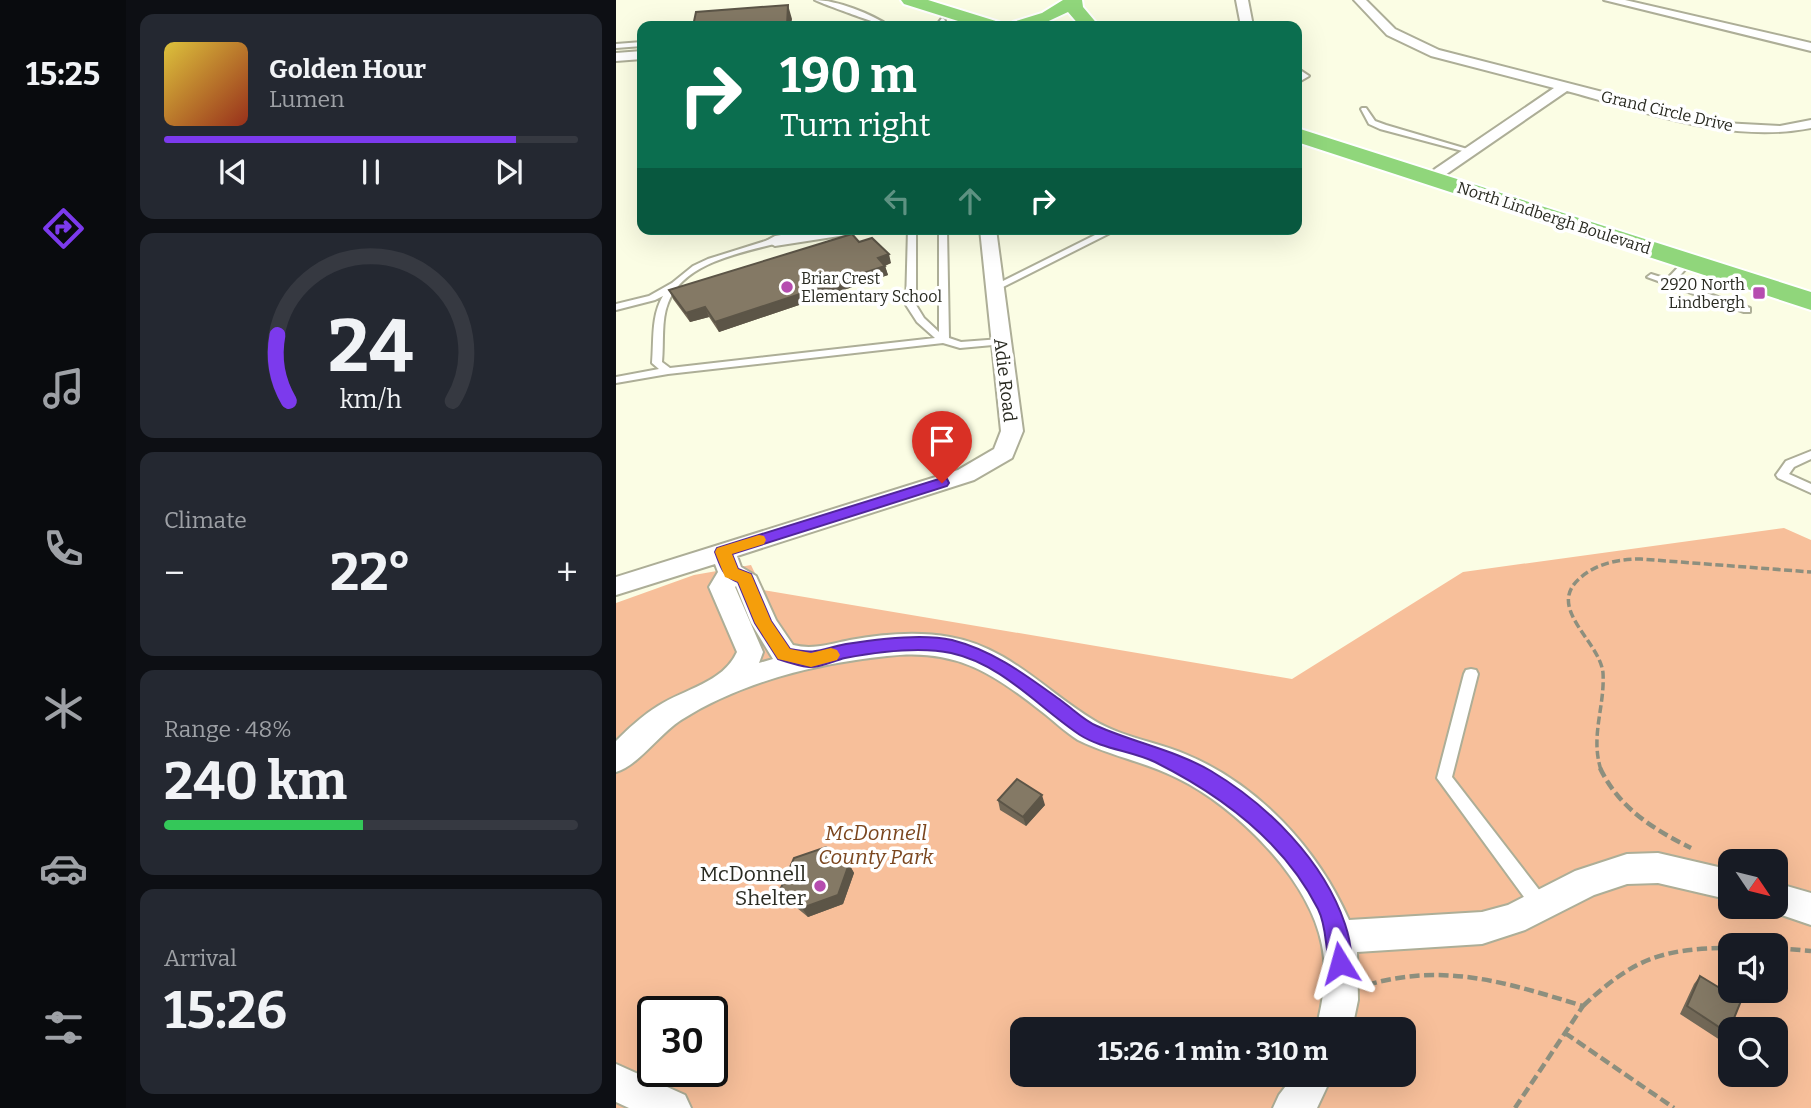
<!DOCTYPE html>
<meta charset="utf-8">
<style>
body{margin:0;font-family:Bitter,serif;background:#242831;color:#f1f3f6;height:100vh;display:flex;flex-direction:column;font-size:26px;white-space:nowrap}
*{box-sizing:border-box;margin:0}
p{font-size:23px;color:#9ea1a6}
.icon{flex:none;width:38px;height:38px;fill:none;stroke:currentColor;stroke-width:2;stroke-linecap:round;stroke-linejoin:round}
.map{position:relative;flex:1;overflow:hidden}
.side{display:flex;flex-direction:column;gap:14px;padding:14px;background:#0d0f14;width:490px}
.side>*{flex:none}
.guide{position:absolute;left:21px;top:21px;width:665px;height:214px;border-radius:14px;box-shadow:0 7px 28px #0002;background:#0b6e4f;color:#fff;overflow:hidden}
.needle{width:46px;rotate:125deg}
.fabs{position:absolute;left:1102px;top:849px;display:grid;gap:14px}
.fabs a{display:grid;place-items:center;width:70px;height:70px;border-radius:14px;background:#171b24;box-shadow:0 7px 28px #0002;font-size:35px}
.speed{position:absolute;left:21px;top:996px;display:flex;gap:14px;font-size:35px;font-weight:700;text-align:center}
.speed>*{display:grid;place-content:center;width:91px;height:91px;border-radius:50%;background:#171b24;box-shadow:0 7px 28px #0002;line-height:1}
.speed .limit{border:4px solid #111;border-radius:10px;background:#fff;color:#111}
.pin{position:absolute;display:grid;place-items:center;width:60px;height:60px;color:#fff;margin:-72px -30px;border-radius:50% 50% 50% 0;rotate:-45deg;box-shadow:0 0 7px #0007}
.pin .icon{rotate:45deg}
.me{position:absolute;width:77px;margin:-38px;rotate:352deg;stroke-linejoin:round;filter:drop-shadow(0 0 5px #0008)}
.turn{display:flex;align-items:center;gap:24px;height:147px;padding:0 28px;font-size:32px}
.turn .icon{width:91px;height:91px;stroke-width:2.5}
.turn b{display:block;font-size:49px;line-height:60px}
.lanes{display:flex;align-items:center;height:66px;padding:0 28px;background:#0003;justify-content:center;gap:35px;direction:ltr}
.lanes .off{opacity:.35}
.big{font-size:52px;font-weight:700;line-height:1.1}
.side .tile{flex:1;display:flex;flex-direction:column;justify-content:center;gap:10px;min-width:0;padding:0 24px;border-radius:14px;background:#242831}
.side .dial{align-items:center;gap:0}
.dial svg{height:182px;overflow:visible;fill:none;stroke:#363941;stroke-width:7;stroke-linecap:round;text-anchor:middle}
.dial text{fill:#f1f3f6;stroke:none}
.song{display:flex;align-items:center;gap:21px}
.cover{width:84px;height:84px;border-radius:10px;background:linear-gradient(135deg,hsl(50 70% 55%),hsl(10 70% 35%))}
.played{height:7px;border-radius:4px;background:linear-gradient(90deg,#7c3aed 85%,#363941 85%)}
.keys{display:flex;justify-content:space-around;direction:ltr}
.heat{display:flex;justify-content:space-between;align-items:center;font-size:38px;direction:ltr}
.charge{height:10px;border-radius:5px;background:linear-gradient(90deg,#34c759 48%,#363941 0)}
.trip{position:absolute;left:394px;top:1017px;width:406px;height:70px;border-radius:14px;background:#171b24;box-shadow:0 7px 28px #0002;font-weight:700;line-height:70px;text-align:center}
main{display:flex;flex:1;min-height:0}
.tabs{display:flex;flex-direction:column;width:126px;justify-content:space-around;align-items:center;background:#090b0e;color:#9ea1a6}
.tabs .icon{width:49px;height:49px}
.tabs .on{color:#7c3aed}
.tabs b{font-size:32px;color:#f1f3f6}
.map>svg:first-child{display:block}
</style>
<main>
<nav class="tabs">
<b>15:25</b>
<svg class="icon on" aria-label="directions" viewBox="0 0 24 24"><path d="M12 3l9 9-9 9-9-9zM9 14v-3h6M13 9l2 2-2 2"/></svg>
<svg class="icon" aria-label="music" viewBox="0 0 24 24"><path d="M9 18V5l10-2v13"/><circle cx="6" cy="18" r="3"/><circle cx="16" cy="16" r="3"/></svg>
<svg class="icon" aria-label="phone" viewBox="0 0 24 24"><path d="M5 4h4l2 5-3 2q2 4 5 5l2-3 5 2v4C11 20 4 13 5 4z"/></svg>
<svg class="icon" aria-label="climate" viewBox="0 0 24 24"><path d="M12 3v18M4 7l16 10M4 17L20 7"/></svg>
<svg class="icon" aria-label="car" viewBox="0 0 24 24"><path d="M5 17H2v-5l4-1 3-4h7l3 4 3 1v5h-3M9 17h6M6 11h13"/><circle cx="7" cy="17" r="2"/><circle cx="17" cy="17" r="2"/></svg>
<svg class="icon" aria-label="filters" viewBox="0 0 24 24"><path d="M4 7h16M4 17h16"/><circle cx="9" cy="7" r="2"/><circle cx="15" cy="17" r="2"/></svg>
</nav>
<section class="side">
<div class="tile">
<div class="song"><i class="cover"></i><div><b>Golden Hour</b><p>Lumen</p></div></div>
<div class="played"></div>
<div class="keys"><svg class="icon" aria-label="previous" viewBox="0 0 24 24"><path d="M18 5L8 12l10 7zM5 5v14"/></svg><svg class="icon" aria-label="pause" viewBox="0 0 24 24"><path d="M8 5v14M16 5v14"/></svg><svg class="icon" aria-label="next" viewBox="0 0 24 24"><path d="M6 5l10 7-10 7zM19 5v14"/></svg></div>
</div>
<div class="tile dial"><svg viewBox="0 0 100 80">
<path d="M14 69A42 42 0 1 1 86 69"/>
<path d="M14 69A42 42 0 0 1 9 40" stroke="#7c3aed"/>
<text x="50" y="56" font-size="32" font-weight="700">24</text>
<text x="50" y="72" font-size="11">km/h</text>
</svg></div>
<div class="tile"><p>Climate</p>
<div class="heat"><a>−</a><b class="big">22°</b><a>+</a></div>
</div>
<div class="tile"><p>Range · 48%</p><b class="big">240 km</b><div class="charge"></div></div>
<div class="tile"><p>Arrival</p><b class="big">15:26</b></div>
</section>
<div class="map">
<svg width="1195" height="1108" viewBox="0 0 1195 1108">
<rect width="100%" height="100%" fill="#fbfde4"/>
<!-- green -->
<path fill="#f7bf9a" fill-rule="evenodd" d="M 1168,528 L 1195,540 L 1195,1108 L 0,1108 L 0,603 L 78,575 L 135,565 L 147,590 L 676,679 L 847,572 ZM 1115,861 L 1160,861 L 1160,906 L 1115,906 ZM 1115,945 L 1160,945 L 1160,990 L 1115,990 ZM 37,1012 L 96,1012 L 96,1071 L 37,1071 ZM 406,1029 L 788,1029 L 788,1074 L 406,1074 ZM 1115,1029 L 1160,1029 L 1160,1074 L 1115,1074 Z"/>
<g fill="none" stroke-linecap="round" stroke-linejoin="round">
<defs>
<path id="service" d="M 199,0 C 220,0 256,14 273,26 C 267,26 207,4 199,0 Z
M 326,18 L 329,20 L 326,26 L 320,26 Z
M 26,42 L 26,46 L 0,48 L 0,44 Z
M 746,108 L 750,108 L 759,121 L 770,125 L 858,151 L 854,153 L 764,129 L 753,124 L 745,109 Z
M 292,229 L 300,229 L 300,305 L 308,318 L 323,332 L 323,229 L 331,229 L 333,338 L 345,342 L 385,339 L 390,342 L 388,344 L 344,348 L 327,343 L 52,374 L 0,383 L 0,377 L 43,369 L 36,363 C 38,341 35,316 47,296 L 39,300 L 0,310 L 0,304 L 33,296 L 56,283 L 77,266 L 92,259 L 159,238 L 162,239 L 162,243 C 125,253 68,262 52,303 C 45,320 48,343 46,362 L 54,368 L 319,338 L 301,322 L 290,305 Z
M 491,229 L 502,229 L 381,290 L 375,290 L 373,288 Z
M 1072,259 L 1076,262 L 1058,282 L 1134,308 L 1134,312 L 1128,312 L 1031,277 L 1035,274 L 1051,279 L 1069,260 Z
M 1195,451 L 1195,459 L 1178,467 L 1173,474 L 1195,484 L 1195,493 L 1162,478 L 1160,475 L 1170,461 Z
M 855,669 L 860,670 L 862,674 L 836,777 L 931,900 L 933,906 L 931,912 L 925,914 L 919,912 L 821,778 L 848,674 L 850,670 Z"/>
<path id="minor" d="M 620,0 L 632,0 L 637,26 L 625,26 Z
M 738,0 L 750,0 L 779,29 L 823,50 L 1107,123 L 1164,126 L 1195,120 L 1195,128 C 1113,144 1030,112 951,91 L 829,175 L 819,175 L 816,172 L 819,169 L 938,88 L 815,56 L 771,35 Z
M 988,0 L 1009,0 L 1195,43 L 1195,51 Z
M 26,51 L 26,59 L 0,61 L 0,53 Z
M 681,68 L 693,76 L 681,83 Z
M 202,229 L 244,229 L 236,234 L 159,246 L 150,241 L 159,236 Z
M 364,229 L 380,229 L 407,431 L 396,458 L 358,480 L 121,556 L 125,567 L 140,576 L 160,620 L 177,645 C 197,650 214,644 234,640 C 267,634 301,631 334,637 C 393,647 430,692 479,721 C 506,737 540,742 569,754 C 642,784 702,849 733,920 L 866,912 L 892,905 L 959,871 L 1011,854 L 1042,853 L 1115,870 L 1115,900 L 1042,883 L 1011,884 L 978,895 L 909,930 L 866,944 L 741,952 L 742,1000 L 736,1029 L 700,1029 C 707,1001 712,974 706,945 C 693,879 621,807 561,778 C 530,762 494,756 462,740 C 449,732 437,720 425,711 C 374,671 338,648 271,656 C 201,663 125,682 65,720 C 43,734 23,765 0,772 L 0,741 C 13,728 26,716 42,706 C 68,689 107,683 121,652 L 93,587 L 102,572 L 99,564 L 0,595 L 0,577 L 342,470 L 378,449 L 385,431 ZM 120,586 L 135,623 L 157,659 L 143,663 L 147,652 L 119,587 Z
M 1160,883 L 1195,893 L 1195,925 L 1148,909 L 1147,906 L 1160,906 Z
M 0,1064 L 69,1095 L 75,1108 L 13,1108 L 0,1102 Z
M 679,1074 L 717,1074 L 701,1108 L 657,1108 L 663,1095 Z"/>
<path id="trunk" d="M 285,0 L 312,0 L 383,22 L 385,26 L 358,26 L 288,4 Z
M 447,0 L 466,0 L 467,7 L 483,26 L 464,26 L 452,12 L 422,26 L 395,26 L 397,22 L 426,13 Z
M 681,128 L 1195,292 L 1195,310 L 681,142 Z"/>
</defs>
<!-- service casing -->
<use href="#service" stroke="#adae97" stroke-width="4"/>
<!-- minor casing -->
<use href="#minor" stroke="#adae97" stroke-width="4"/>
<!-- trunk casing -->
<use href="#trunk" stroke="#fff" stroke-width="4"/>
<!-- path-far1 -->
<path stroke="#8d8f7e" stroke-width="3.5" stroke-dasharray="8 3.5" stroke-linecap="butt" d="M 985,770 C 974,736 989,707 987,673 C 984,641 929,608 964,578 C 981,563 1003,559 1025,559 L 1195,572"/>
<!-- path -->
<path stroke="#8d8f7e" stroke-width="4.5" stroke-dasharray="10 4.5" stroke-linecap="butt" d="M 984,768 C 1003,808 1037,829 1075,848
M 1160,948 L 1195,951
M 751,985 C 829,962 892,983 967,1006 L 899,1108
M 967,1006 C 1017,959 1046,948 1115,948
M 949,1033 L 1058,1108"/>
<!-- service -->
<use href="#service" fill="#fff" fill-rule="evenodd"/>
<!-- minor -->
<use href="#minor" fill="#fff" fill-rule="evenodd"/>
<!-- trunk -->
<use href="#trunk" fill="#90d67b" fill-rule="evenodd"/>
</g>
<!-- wall -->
<path fill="#726857" d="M 243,242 L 275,263 L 269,266 L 272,275 L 103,332 L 93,317 L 74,322 L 57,299 L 53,290 Z
M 382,800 L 429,805 L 410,826 L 384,810 Z
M 233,864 L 238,873 L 227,904 L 192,917 L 170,899 L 164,890 Z
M 1084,976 L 1112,1033 L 1104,1040 L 1064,1014 L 1078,984 Z"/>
<!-- shaded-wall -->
<path fill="#5c5547" d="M 172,5 L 176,19 L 175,26 L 171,26 Z
M 273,254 L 275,263 L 265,267 L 262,258 Z
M 269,266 L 272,275 L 103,332 L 99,322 Z
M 89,307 L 93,317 L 74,322 L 70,313 Z
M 426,795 L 429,805 L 410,826 L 407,817 Z
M 233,864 L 238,873 L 227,904 L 192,917 L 186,908 Z"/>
<!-- building -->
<path fill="#847965" stroke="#5c5547" stroke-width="2" d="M 172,5 L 171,26 L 77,26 L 80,12 Z
M 236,234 L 243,242 L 256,238 L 273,254 L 262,258 L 269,266 L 99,322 L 89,307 L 70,313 L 53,290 Z
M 401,779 L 426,795 L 407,817 L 382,800 Z
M 210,847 L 233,864 L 222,895 L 186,908 L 164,890 L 178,858 Z
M 1084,976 L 1125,1001 L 1112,1033 L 1071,1006 Z"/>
<!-- route -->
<path fill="#7c3aed" stroke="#51269a" stroke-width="2" d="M 326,478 L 331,479 L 333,483 L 331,486 L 116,554 L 122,569 L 135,574 L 155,621 L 174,649 C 202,655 204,649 230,644 C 261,639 306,633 336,640 C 379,651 411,676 447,702 C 458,710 469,721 481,726 C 519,743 559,750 595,771 C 652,805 708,861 729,924 C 734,939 738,956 732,970 L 724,974 L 716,970 C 708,951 712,929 702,909 C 668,842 605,795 539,762 C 516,751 486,749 464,735 C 422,707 386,664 335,653 C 302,646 261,652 229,658 C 217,661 204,668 193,667 C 183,666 171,662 162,659 L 139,623 L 122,582 C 106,576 105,567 99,552 L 101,548 Z"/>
<!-- slow -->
<path fill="#f59e0b" d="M 143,535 L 148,536 L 150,540 L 148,544 L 116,554 L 122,569 L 135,574 L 155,621 L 174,649 L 195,653 L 215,648 L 221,650 L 224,655 L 221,660 L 195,667 L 162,659 L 139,623 L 122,582 L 109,577 L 99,552 L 101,548 Z"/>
<!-- markers -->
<g fill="#b64daf" stroke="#fff" stroke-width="2.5">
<circle cx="171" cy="287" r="7"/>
<rect x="1136" y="286" width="14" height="14" rx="3.5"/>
<circle cx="204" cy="886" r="7"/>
</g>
<g text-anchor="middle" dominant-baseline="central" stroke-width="7" stroke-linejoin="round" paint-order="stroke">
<!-- far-street labels -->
<g font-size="16" fill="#2a2b22" stroke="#fff">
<text transform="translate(1051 111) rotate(13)">Grand Circle Drive</text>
<text transform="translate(938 218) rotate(18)">North Lindbergh Boulevard</text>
</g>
<!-- far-poi labels -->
<g font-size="16" fill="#2a2b22" stroke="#fff" text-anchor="start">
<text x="185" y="278">Briar Crest<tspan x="185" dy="18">Elementary School</tspan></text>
<text x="1129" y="284" text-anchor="end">2920 North<tspan x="1129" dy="18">Lindbergh</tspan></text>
</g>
<!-- street labels -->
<g font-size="18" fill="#2a2b22" stroke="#fff">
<text transform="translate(389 380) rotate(83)">Adie Road</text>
</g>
<!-- near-park labels -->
<g font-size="21" font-style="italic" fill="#7b461e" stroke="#fff">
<text x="260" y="833">McDonnell<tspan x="260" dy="24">County Park</tspan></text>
</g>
<!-- near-poi labels -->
<g font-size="21" fill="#2a2b22" stroke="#fff" text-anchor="end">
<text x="190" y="874">McDonnell<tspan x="190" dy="24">Shelter</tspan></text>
</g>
</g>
</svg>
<div class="fabs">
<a><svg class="needle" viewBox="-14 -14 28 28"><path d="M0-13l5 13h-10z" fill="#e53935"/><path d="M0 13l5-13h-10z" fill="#9ea1a6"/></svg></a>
<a><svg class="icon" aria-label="sound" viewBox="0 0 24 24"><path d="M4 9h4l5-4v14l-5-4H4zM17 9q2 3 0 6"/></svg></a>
<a><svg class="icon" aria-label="search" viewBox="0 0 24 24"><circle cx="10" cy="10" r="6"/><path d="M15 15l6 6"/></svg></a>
</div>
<div class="speed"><div class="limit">30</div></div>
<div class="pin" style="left:326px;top:483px;background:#d93025"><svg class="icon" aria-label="arrive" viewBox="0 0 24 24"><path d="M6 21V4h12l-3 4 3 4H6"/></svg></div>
<svg class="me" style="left:724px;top:963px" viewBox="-20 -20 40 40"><path d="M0-17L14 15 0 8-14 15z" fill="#7c3aed" stroke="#fff" stroke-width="4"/></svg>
<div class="trip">15:26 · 1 min · 310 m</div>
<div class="guide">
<div class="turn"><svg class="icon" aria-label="right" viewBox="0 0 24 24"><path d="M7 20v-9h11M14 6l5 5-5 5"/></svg><div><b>190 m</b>Turn right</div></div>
<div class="lanes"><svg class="icon off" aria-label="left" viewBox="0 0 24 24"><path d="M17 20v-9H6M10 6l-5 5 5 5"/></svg><svg class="icon off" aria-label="ahead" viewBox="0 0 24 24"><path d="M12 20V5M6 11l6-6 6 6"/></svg><svg class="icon" aria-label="right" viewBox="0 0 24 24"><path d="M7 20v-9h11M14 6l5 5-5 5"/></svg></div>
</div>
</div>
</main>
